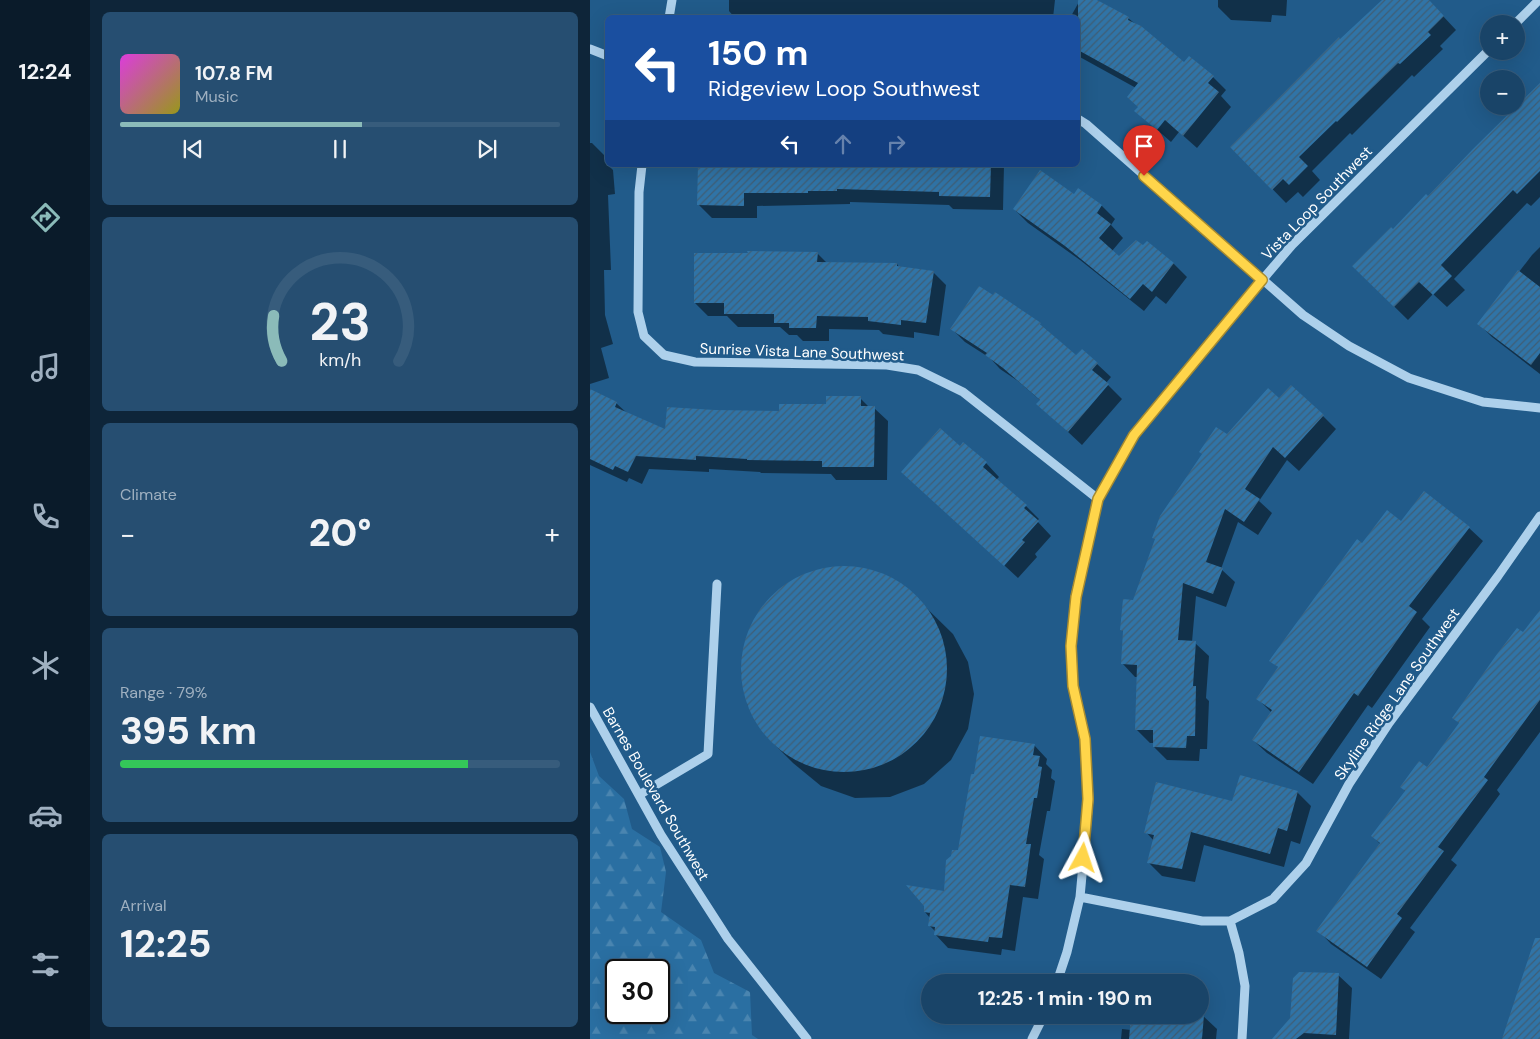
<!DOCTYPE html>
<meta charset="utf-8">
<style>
body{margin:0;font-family:"DM Sans",sans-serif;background:#264e71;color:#f1f3f6;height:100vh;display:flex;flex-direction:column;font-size:19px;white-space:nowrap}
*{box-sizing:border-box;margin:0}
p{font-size:16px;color:#9fb0c0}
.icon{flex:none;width:28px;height:28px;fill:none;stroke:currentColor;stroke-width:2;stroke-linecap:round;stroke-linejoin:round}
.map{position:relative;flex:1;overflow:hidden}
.side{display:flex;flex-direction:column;gap:12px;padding:12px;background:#0e2539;width:500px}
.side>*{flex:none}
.guide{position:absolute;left:15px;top:15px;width:475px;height:152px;border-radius:8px;box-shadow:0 5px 20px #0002,0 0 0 1px #375c7c;background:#1a4fa0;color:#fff;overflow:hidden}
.buttons{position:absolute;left:890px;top:15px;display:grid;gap:10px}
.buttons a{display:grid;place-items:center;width:45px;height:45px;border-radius:50%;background:#194468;box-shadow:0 5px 20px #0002,0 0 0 1px #375c7c;font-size:25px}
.speed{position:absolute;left:15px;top:959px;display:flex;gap:10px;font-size:25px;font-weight:700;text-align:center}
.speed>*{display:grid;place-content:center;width:65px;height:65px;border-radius:50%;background:#194468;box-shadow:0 5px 20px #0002,0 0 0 1px #375c7c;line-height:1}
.speed .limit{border:2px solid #111;border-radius:8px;background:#fff;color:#111}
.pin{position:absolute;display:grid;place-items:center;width:42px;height:42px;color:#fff;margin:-51px -21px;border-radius:50% 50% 50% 0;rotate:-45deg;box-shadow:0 0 5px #0007}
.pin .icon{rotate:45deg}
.me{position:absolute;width:55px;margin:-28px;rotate:5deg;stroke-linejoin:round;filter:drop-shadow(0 0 4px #0008)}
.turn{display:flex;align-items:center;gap:18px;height:105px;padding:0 20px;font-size:22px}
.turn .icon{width:65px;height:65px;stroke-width:2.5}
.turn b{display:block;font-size:35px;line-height:42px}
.lanes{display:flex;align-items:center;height:48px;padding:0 20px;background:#0003;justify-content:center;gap:25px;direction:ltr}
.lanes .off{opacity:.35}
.big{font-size:38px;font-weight:800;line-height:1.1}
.side .tile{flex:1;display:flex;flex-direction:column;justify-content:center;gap:8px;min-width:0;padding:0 18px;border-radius:8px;background:#264e71}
.side .dial{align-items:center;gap:0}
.dial svg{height:130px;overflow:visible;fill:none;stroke:#375c7c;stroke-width:7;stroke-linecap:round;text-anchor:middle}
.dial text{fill:#f1f3f6;stroke:none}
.song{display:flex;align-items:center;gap:15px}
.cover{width:60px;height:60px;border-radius:8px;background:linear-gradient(135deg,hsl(300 70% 55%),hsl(60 70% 35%))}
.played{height:5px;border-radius:2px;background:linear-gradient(90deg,#8bbbb9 55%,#375c7c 55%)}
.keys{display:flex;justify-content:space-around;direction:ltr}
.heat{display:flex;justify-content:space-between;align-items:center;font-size:28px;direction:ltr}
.charge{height:8px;border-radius:4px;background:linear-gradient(90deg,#34c759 79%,#375c7c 0)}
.trip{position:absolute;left:331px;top:974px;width:288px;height:50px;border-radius:25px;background:#194468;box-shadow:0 5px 20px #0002,0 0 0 1px #375c7c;font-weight:800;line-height:50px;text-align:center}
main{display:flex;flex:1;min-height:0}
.tab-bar{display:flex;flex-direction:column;width:90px;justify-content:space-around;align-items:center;background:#0a1b2a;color:#9fb0c0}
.tab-bar .icon{width:35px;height:35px}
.tab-bar .on{color:#8bbbb9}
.tab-bar b{font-size:22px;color:#f1f3f6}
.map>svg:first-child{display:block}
</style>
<main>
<nav class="tab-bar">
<b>12:24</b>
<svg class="icon on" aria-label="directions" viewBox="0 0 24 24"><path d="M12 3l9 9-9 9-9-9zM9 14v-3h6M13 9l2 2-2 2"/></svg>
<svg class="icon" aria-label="music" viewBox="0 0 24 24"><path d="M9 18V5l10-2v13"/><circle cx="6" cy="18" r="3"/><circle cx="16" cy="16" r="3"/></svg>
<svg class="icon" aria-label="phone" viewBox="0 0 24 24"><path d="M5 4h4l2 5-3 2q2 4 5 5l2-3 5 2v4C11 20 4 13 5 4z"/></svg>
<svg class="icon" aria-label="climate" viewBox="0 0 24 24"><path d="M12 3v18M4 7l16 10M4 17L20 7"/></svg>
<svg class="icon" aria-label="car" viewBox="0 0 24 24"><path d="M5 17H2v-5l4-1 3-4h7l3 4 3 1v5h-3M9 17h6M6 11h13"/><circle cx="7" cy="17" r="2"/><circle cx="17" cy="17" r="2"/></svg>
<svg class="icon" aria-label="filters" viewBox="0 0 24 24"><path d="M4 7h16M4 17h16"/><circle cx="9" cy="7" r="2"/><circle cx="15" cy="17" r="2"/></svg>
</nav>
<section class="side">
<div class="tile">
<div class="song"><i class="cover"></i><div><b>107.8 FM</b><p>Music</p></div></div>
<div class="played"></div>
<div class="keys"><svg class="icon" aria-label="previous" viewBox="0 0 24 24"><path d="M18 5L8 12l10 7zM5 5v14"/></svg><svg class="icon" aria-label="pause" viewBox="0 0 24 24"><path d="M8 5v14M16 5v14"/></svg><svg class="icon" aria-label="next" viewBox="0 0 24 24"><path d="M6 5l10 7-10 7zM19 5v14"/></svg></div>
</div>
<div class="tile dial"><svg viewBox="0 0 100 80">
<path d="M14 69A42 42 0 1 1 86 69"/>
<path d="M14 69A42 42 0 0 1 9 41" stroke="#8bbbb9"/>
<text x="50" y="56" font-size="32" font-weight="700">23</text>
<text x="50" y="72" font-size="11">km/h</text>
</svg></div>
<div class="tile"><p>Climate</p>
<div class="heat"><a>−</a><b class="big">20°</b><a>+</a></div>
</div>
<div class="tile"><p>Range · 79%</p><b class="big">395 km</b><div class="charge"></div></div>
<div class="tile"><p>Arrival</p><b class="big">12:25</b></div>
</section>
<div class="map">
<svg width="950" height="1039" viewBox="0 0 950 1039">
<defs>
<pattern id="forest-firs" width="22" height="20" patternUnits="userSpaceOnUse" patternTransform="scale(1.25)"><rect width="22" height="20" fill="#2a6fa2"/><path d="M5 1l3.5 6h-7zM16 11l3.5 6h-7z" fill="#4a85b0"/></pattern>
<pattern id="building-hatch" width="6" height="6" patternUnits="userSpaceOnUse" patternTransform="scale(1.25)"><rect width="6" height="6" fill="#3074a7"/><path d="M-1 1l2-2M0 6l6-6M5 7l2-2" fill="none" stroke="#3f5e75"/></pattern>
</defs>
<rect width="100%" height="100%" fill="#215b8a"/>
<!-- forest -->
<path fill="url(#forest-firs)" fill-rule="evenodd" d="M 0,752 L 9,776 L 34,799 L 42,829 L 70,847 L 76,872 L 71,912 L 111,940 L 124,973 L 160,992 L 162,1035 L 168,1039 L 0,1039 ZM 26,970 L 69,970 L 69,1012 L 26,1012 Z"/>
<!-- shadow -->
<path fill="#0007" d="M 139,0 L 465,0 L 463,18 L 145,18 L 139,11 Z
M 490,0 L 506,0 L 538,18 L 595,64 L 623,77 L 636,90 L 631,96 L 641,107 L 607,148 L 589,132 L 581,142 L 546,111 L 549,108 L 546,88 L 488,56 L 488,18 L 480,18 Z
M 628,0 L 697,0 L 696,16 L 682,15 L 681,22 L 641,20 L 628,7 Z
M 794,0 L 838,0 L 866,30 L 850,46 L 853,49 L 824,77 L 822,75 L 762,135 L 760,133 L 722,171 L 730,180 L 713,197 L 708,192 L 696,203 L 642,147 Z
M 950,86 L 950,197 L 941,206 L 937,203 L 864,279 L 875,290 L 857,307 L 843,294 L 818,320 L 763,266 L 838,198 Z
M 0,143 L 2,143 L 16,157 L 18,165 L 23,170 L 25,194 L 18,195 L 21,270 L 14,270 L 15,315 L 23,344 L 11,348 L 19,378 L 0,384 Z
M 109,165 L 414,165 L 413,210 L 363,209 L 359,205 L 260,202 L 260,204 L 167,206 L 167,218 L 122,218 L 108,204 Z
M 489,190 L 512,206 L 525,219 L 521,225 L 533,238 L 522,251 L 529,258 L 553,247 L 557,243 L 584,264 L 597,277 L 576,304 L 566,296 L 554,311 L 490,260 L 438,223 L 424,209 L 484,196 Z
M 950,247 L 950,374 L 902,337 L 889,324 L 942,255 Z
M 227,253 L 237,263 L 307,264 L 309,267 L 343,272 L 356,285 L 349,336 L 324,332 L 324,338 L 293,334 L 289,330 L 239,329 L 239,341 L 213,341 L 207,335 L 199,335 L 190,327 L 148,327 L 137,316 L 118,316 L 105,303 Z
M 450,324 L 487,357 L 492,351 L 507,364 L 521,377 L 516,383 L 532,399 L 492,445 L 448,404 L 451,401 L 428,381 L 410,369 L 400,358 L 375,342 L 361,328 Z
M 0,390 L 26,403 L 38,414 L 77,431 L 125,411 L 191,412 L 237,405 L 270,398 L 280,408 L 284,408 L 298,421 L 297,480 L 246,480 L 241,474 L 171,473 L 170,472 L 119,469 L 119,472 L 59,469 L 52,484 L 39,478 L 37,482 L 0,465 Z
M 690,400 L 733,416 L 746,429 L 709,471 L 697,460 L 669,501 L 682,513 L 668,535 L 648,522 L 631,569 L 645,582 L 636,607 L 606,596 L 602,642 L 605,643 L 619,656 L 616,698 L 619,701 L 617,749 L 610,749 L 609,761 L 577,760 L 564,747 L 564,743 L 560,743 L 546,729 L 548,677 L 545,677 L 532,663 L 534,633 L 532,630 L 544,602 L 637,435 Z
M 370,448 L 396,463 L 409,477 L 406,480 L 436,506 L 449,519 L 447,521 L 461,536 L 445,554 L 447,557 L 428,578 L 313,472 Z
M 834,493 L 879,528 L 893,541 L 832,619 L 840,627 L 782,708 L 778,705 L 723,784 L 677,753 L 663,740 L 682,713 L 668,699 L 689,668 L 681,661 L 772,545 L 811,522 Z
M 252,567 L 284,571 L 313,585 L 363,634 L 378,662 L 384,694 L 378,729 L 361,760 L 334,784 L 300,797 L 265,798 L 231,786 L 203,763 L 177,737 L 158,706 L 151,672 L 156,640 L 170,611 L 192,588 L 221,573 Z
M 950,616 L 950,732 L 907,790 L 910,794 L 861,860 L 867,865 L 820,928 L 825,932 L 791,979 L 741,944 L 728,930 L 790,844 L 783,836 L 816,792 L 811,787 L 837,769 L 870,724 L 864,718 L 933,634 Z
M 444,745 L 457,759 L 456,764 L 462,770 L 461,778 L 465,781 L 460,811 L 457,811 L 449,855 L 454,859 L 448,899 L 433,897 L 425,951 L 412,949 L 411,955 L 358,948 L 345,934 L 345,931 L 339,925 L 340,918 L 335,912 L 355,892 L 369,851 Z
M 707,792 L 721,806 L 710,844 L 701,841 L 694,867 L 614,845 L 605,882 L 572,876 L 559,863 L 564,841 L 556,832 L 643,802 Z
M 748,975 L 762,988 L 759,1039 L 703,1039 Z
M 610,1013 L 627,1029 L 626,1039 L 531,1039 L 532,1029 L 541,1030 L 542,1015 L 610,1015 Z"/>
<!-- building -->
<path fill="url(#building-hatch)" d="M 488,0 L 507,0 L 539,17 L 538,20 L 551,26 L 594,62 L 599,56 L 624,76 L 618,83 L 629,92 L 593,136 L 575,120 L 567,130 L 544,111 L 548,107 L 537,97 L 548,83 L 488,50 Z
M 792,0 L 839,0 L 854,16 L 838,32 L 841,35 L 810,64 L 808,63 L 747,122 L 746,121 L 709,157 L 718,166 L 699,185 L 693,179 L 682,190 L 640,147 L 749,37 L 750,39 Z
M 950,83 L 950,171 L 927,194 L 923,190 L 851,265 L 862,276 L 843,295 L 829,282 L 804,307 L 762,266 L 801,227 L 803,229 L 836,194 L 838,196 L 883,149 Z
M 108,165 L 401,165 L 400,197 L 349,196 L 349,192 L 247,189 L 247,191 L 218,191 L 218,193 L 154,193 L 154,206 L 107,205 Z
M 450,170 L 484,194 L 488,188 L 512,205 L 507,213 L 521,224 L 509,238 L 529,256 L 546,240 L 553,245 L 557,241 L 584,263 L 562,292 L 553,284 L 540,299 L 475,246 L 423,209 Z
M 157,251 L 228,252 L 227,262 L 307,263 L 307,266 L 344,271 L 336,323 L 311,320 L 311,325 L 278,321 L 278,317 L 227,316 L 226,328 L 199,328 L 199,323 L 184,323 L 184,314 L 134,314 L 134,303 L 104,303 L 104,253 L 158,253 Z
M 928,270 L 950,287 L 950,353 L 941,365 L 887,324 Z
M 389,286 L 403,295 L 405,292 L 451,323 L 450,324 L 486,355 L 492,349 L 508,363 L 502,370 L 519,384 L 478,432 L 446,404 L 450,400 L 413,368 L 395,355 L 397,353 L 360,329 Z
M 701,385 L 734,415 L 695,458 L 683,447 L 655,489 L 670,499 L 654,522 L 635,509 L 616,562 L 633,568 L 623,594 L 593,583 L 588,640 L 606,641 L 603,686 L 606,686 L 605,736 L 597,736 L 596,748 L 563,747 L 563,730 L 545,730 L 547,665 L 531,664 L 533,631 L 530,630 L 533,599 L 543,600 L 565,539 L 562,538 L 570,516 L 612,454 L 609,452 L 626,427 L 637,434 L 678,388 L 689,398 Z
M 0,389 L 27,402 L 25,407 L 75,429 L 77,407 L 125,410 L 189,411 L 189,404 L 236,404 L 236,396 L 271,396 L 271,406 L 285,406 L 284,467 L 232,467 L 232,461 L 157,460 L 157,459 L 106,456 L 106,460 L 46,456 L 38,472 L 25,466 L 23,470 L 0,459 Z
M 350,428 L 370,446 L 373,442 L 397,462 L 393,467 L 437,505 L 434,508 L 449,521 L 432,540 L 435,542 L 414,566 L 311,472 Z
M 834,491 L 880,527 L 819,606 L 827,612 L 768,696 L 764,693 L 709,772 L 662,740 L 682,710 L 666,699 L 688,667 L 679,661 L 767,539 L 772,543 L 797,510 L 811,521 Z
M151 669a103 103 0 1 1 206 0a103 103 0 1 1-206 0Z
M 950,610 L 950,700 L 894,777 L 898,780 L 848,847 L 854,851 L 807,914 L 812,918 L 777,967 L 726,931 L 790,843 L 781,836 L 815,791 L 810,787 L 829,761 L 837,767 L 869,723 L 862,718 L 907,654 L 927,628 L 933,632 Z
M 390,736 L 445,744 L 443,755 L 450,756 L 448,766 L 452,767 L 447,798 L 444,798 L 436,844 L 441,844 L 435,887 L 420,885 L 412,938 L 399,937 L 398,942 L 344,935 L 345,927 L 338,926 L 340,913 L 334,912 L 334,906 L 316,885 L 354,891 L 356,860 L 361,856 L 362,850 L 368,850 L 381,774 L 384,774 Z
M 650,775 L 708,791 L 697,831 L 688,828 L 680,854 L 601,832 L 592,869 L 557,863 L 564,835 L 554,833 L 566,782 L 642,801 Z
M 945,938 L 950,938 L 950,1039 L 912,1039 Z
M 709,972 L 749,973 L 746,1035 L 714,1033 L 706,1039 L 682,1039 L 700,1018 L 703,978 Z
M 541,1015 L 614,1015 L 612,1039 L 539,1039 Z"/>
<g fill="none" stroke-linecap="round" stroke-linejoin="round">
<!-- minor -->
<path stroke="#add0eb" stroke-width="9" d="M 79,18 L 82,0
M 925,24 L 949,0
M 0,49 L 18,56
M 488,119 L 496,124 L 713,315 L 759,346 L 819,378 L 893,402 L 950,408
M 52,165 L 49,192 L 48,312 L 54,336 L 74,355 L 105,362 L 297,365 L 328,370 L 373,392 L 508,499
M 0,707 L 71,835 L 138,939 L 217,1039
M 49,795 L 118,754 L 127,584
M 490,897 L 612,921 L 640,921 L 683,899 L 716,863 L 759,784 L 799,723 L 908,576 L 950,516
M 640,921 L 649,953 L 655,986 L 652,1039
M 467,982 L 477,952 L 490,897 L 499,799 L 495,739 L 483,686 L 481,646 L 485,597 L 508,499 L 544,435 L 639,319 L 702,245 L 899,50
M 442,1039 L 454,1015"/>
</g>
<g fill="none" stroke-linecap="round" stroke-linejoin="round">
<defs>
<path id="route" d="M 493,858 L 498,799 L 495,739 L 483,686 L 481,646 L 486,597 L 508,499 L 544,435 L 672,280 L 554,176"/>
</defs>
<!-- route casing -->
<use href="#route" stroke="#a68a30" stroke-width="12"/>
<!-- route -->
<use href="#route" stroke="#ffd54a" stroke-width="9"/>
</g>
<g text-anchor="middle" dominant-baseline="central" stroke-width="5" stroke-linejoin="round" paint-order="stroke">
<!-- street labels -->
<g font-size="15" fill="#fff" stroke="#215b8a">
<text transform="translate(727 203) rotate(-46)">Vista Loop Southwest</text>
<text transform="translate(212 352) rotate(2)">Sunrise Vista Lane Southwest</text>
<text transform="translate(807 694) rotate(-55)">Skyline Ridge Lane Southwest</text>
<text transform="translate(66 794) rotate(60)">Barnes Boulevard Southwest</text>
</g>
</g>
</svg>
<div class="buttons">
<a>+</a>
<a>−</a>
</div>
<div class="speed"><div class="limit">30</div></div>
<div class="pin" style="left:554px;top:176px;background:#d93025"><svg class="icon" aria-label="arrive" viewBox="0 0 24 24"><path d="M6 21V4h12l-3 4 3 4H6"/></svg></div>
<svg class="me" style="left:493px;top:858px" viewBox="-20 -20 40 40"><path d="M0-17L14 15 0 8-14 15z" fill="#ffd54a" stroke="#fff" stroke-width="4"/></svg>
<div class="trip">12:25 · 1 min · 190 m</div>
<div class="guide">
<div class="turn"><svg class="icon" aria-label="left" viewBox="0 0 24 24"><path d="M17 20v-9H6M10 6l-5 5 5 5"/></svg><div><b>150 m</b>Ridgeview Loop Southwest</div></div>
<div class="lanes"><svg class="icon" aria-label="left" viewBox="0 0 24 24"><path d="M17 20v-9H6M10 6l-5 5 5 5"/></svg><svg class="icon off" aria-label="ahead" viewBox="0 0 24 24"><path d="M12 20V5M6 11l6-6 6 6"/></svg><svg class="icon off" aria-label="right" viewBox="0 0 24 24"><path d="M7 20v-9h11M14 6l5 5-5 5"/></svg></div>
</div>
</div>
</main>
